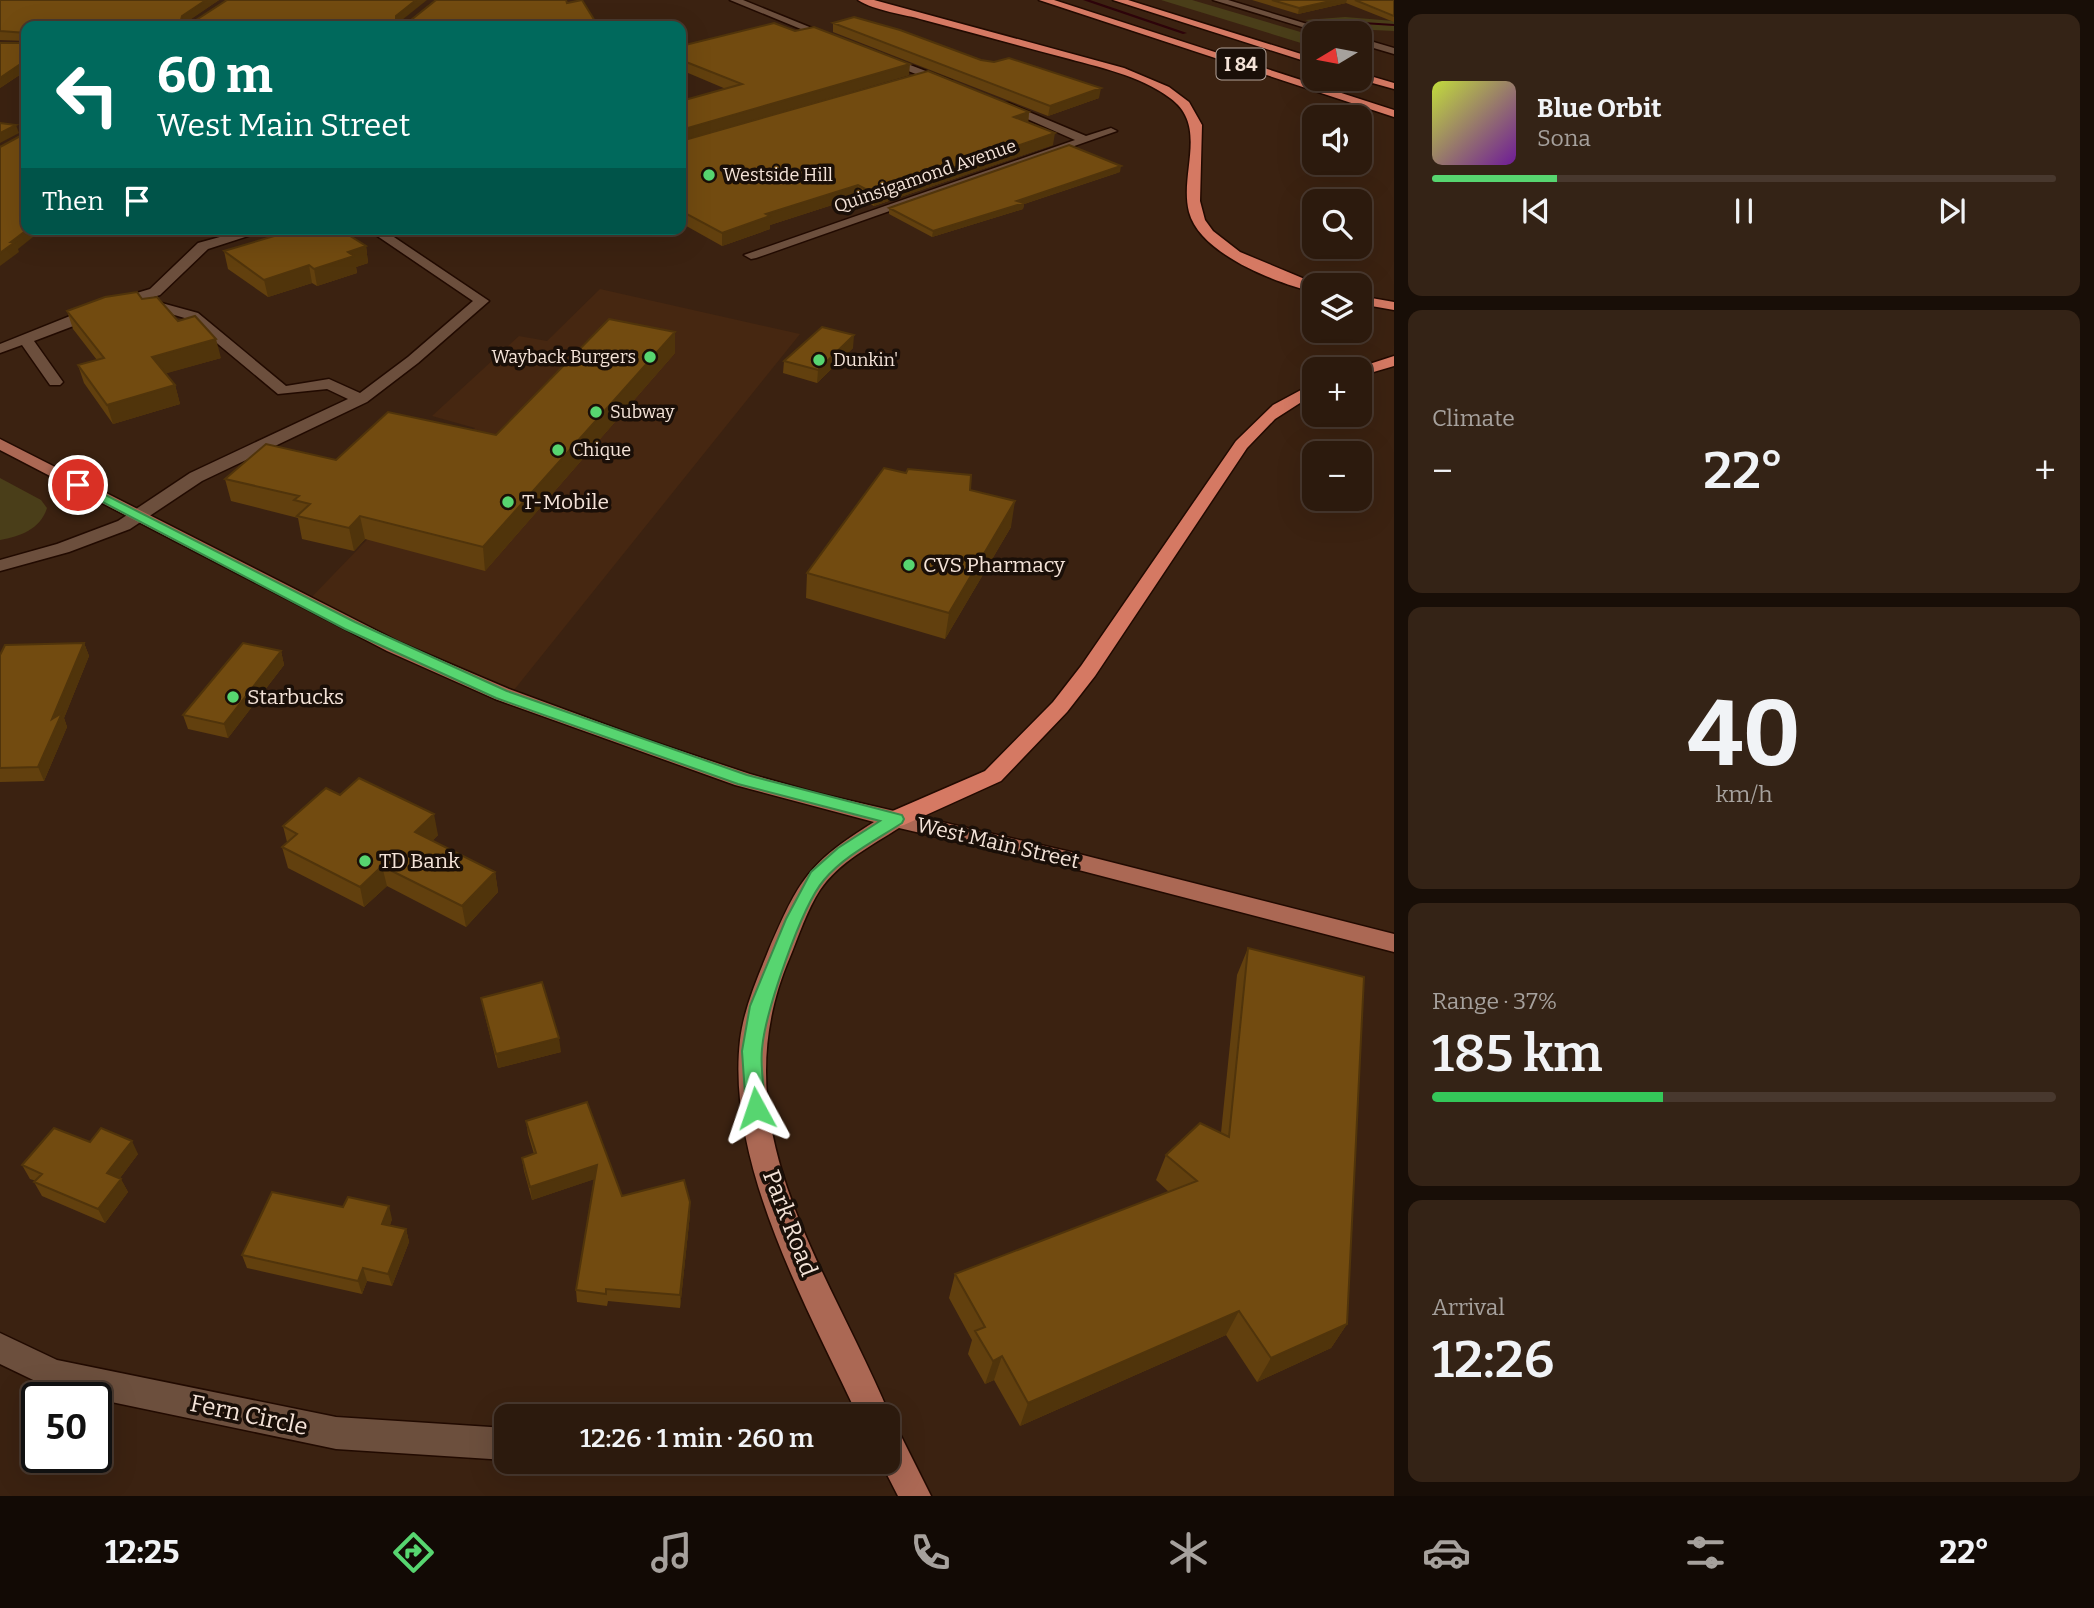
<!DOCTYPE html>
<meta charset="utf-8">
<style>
body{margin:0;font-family:Bitter,serif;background:#342316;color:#f1f3f6;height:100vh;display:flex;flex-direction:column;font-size:26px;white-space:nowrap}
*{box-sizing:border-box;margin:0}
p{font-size:23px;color:#a6a19d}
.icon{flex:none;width:38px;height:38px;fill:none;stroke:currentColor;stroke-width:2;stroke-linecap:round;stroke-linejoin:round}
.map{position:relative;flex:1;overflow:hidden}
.details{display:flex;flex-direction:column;gap:14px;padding:14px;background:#180e07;width:700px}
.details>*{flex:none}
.guide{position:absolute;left:21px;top:21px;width:665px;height:214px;border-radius:14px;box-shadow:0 7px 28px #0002,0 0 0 2px #48382e;background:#00695c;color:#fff;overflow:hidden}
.needle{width:46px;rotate:260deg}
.fabs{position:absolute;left:1302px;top:21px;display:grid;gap:14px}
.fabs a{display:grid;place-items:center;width:70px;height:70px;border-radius:14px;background:#2c1a0d;box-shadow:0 7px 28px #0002,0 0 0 2px #48382e;font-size:35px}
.speed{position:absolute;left:21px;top:1382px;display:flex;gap:14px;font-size:35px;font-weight:700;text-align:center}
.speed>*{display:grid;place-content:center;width:91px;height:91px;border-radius:50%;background:#2c1a0d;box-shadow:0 7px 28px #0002,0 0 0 2px #48382e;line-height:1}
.speed .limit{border:4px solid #111;border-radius:10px;background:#fff;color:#111}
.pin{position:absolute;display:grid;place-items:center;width:60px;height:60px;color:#fff;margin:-30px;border:4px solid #fff;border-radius:50%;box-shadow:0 2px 7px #0007}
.me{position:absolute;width:77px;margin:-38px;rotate:355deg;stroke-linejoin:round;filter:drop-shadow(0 0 5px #0008)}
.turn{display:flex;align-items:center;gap:24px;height:147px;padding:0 21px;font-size:32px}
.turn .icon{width:91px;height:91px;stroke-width:2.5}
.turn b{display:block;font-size:49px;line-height:60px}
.then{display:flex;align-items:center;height:66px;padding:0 21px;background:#0003;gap:14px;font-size:26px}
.big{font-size:52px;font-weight:600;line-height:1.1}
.details .widget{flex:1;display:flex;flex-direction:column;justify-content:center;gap:10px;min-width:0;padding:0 24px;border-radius:14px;background:#342316}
.details .dial{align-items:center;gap:0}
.dial b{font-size:91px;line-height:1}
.song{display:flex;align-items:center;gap:21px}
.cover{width:84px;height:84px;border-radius:10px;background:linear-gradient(135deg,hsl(70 70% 55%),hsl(280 70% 35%))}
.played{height:7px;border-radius:4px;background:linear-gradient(90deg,#57d570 20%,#48382e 20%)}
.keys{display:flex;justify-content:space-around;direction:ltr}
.heat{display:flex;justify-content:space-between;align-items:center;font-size:38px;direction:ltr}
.charge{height:10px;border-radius:5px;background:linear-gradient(90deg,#34c759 37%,#48382e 0)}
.trip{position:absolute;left:494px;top:1404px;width:406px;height:70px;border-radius:14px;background:#2c1a0d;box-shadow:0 7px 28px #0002,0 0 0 2px #48382e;font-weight:600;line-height:70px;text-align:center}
.tabs{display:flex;height:112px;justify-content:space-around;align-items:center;background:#120a05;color:#a6a19d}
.tabs .icon{width:49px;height:49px}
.tabs .on{color:#57d570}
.tabs b{font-size:32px;color:#f1f3f6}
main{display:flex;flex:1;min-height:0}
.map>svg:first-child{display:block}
</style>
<main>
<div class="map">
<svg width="1394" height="1496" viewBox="0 0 1394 1496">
<rect width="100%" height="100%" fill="#3b2211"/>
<!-- built -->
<path fill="#462711" d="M 600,289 L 800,334 L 510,695 L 304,605 L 475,428 L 432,416 L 519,336 L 547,341 Z"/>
<!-- green -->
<path fill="#4a3e19" d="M 1161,0 L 1192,0 L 1314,36 L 1314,47 Z
M 1345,17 L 1394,21 L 1394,31 L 1332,28 L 1305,20 Z
M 0,478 L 41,500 L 47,508 C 40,530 20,536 0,540 Z"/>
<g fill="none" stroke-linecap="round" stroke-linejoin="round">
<!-- stream -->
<path fill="#2d030a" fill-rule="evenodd" d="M 1083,0 L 1090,0 L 1187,33 L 1183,34 Z
M 1347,21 L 1394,24 L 1394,26 L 1347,23 L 1323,25 L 1321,24 Z"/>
<defs>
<path id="minor" d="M 730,0 L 743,0 L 839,39 L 830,41 Z
M 1213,0 L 1228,0 L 1337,33 L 1322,33 Z
M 1360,38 L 1394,48 L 1394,54 L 1360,44 Z
M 884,55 L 952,81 L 953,83 L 944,85 L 880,60 L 880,56 Z
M 1000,103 L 1008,103 L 1086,136 L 1111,128 L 1117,131 L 756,258 L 751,259 L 744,255 L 1075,140 L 1000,107 Z
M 249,229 L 270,229 L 208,249 L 160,295 L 147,299 L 198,313 L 286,386 L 329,379 L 360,393 L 408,357 L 473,301 L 367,229 L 382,229 L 489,301 L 418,363 L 367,402 L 202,481 L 130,529 L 69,552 L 0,571 L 0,560 L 57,544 L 118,521 L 190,473 L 348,399 L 327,389 L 278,394 L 188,319 L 134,303 L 34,341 L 63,382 L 60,385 L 50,385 L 22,345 L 0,353 L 0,344 L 100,304 L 150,289 L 198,243 Z
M 0,1333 L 57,1360 L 336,1417 L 506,1428 L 506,1460 L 336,1449 L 54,1390 L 0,1364 Z"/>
<path id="major" d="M 0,439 L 401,643 L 509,689 L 642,738 L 750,774 L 817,793 L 1071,852 L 1394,934 L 1394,952 L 1071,868 L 899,828 C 871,846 839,862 820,890 C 807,910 799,935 790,957 C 717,1127 828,1266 890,1416 L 887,1422 L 887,1416 L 858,1416 C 807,1307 726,1164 740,1040 C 744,1008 757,979 769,949 C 799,880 808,863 874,822 L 735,785 L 495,699 L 387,651 L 0,450 Z
M 887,1425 L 898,1430 L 931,1496 L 898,1496 L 880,1461 L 887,1461 Z"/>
<path id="highway" d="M 858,0 L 874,0 L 1124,68 L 1169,87 L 1189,102 L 1202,125 L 1200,201 L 1205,220 L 1213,231 L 1240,252 L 1319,285 L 1314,285 L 1314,292 C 1276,283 1200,254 1189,212 C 1179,173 1209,126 1170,98 C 1139,75 1098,67 1062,57 C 1016,45 970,32 924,20 C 904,14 875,11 858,0 Z
M 1039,0 L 1054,0 L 1394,110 L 1394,117 Z
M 1113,0 L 1128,0 L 1314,58 L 1314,64 Z
M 1360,73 L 1394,83 L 1394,89 L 1358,79 Z
M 1360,296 L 1394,302 L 1394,310 L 1360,304 Z
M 1394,356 L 1394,366 L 1360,376 L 1360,369 L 1354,369 Z
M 1314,383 L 1314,394 L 1275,419 L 1247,448 L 1095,676 L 1067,712 L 1001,781 L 904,825 L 896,827 L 888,825 L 885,819 L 888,813 L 985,771 L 1053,702 L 1081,666 L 1236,441 L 1273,405 Z"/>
</defs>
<!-- minor casing -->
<use href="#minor" stroke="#210a00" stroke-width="3"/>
<!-- major casing -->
<use href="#major" stroke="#210a00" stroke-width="3"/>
<!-- highway casing -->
<use href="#highway" stroke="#210a00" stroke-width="3"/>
<!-- minor -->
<use href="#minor" fill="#6c4f3d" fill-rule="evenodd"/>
<!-- major -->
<use href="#major" fill="#ab6854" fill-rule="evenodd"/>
<!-- highway -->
<use href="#highway" fill="#d57963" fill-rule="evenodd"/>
</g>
<!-- wall -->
<path fill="#62400e" d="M 0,0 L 219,0 L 189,20 L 411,20 L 567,3 L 598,26 L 26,26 L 26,74 L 21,74 L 0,88 L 23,43 L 26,41 L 0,40 Z
M 1252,0 L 1394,0 L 1394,22 L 1346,3 L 1298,14 Z
M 833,23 L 981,60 L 1099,98 L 1048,116 L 833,32 Z
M 681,46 L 909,75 L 713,132 L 1029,112 L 1028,123 L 1053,145 L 874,206 L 857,197 L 770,225 L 770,229 L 722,246 L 681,223 L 681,101 L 726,89 L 681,70 Z
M 1120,172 L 1024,204 L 1023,209 L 932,237 L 889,214 L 889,208 Z
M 366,246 L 368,263 L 356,267 L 357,273 L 317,286 L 312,283 L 268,297 L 228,269 L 224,251 Z
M 142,299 L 178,321 L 221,358 L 166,373 L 175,385 L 180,404 L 113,424 L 84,383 L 78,365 L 97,360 L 73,329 L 67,311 Z
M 853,348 L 817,383 L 783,373 L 784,361 Z
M 675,353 L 485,571 L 365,539 L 354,551 L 302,539 L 298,518 L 231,501 L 225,479 L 496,435 Z
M 906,473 L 970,490 L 1011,527 L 945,639 L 806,598 L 807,573 Z
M 84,643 L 89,656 L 64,718 L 67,727 L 44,781 L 0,782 L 0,655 Z
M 281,651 L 284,665 L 228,738 L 188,729 L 183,715 Z
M 340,795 L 438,835 L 432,841 L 495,872 L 498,892 L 466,927 L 387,886 L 364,907 L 288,868 L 282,847 L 287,842 L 283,826 Z
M 1248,948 L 1347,1324 L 1331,1348 L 1257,1382 L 1226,1335 L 1020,1426 L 994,1380 L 985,1384 L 968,1354 L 972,1340 L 949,1298 L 955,1274 L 1169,1192 L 1156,1180 L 1166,1155 L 1221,1133 L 1237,975 Z
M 481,998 L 561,1052 L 498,1068 L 484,1012 Z
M 526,1121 L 622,1196 L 690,1202 L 690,1214 L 680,1308 L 608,1301 L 607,1306 L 577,1302 L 576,1290 L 594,1179 L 532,1200 L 524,1171 L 522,1158 L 534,1154 L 528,1134 Z
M 90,1142 L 138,1154 L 120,1178 L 128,1192 L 105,1223 L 42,1196 L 34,1182 L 36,1181 L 30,1179 L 22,1165 Z
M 392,1219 L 390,1225 L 406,1229 L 409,1242 L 392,1286 L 367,1281 L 362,1294 L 247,1268 L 242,1255 Z"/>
<!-- shaded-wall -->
<path fill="#50340b" d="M 206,0 L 219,0 L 184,24 L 181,20 L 182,16 Z
M 416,0 L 427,0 L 397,24 L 397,26 L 396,16 Z
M 1335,0 L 1347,0 L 1346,3 L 1298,14 L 1299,8 Z
M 910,64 L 909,75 L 681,141 L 681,130 Z
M 19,65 L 21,74 L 0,88 L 0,78 Z
M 1101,88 L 1099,98 L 1048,116 L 1050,106 Z
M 1029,112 L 1028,123 L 1014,117 Z
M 16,125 L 19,133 L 0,143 L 0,133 Z
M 1055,133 L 1053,145 L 874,206 L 875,194 Z
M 1121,166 L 1120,172 L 1024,204 L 1023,209 L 932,237 L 933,231 L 1017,201 Z
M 858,185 L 857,197 L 770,225 L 770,229 L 722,246 L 722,233 L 766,214 Z
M 28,229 L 43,229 L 18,249 L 19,252 L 0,266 L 0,253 L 11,242 Z
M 366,246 L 368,263 L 356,267 L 357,273 L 317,286 L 314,269 L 348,252 Z
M 309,265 L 312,283 L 268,297 L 264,280 Z
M 675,332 L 675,353 L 485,571 L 483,547 Z
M 854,335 L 853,348 L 817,383 L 818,370 Z
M 216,339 L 221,358 L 157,376 L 152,357 Z
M 175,385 L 180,404 L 113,424 L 107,405 Z
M 1015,501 L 1011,527 L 945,639 L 949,613 Z
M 360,516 L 365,539 L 354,551 L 349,528 Z
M 84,643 L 89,656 L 64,718 L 67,727 L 44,781 L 38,767 L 52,719 Z
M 281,651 L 284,665 L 228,738 L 224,724 Z
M 434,814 L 438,835 L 419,853 L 415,832 Z
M 382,866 L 387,886 L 364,907 L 360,887 Z
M 495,872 L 498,892 L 466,927 L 462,906 Z
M 559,1038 L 561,1052 L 498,1068 L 496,1054 Z
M 132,1141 L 138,1154 L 114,1186 L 107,1173 Z
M 597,1165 L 598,1178 L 532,1200 L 530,1187 Z
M 121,1179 L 128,1192 L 105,1223 L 98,1209 Z
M 690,1202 L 690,1214 L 680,1308 L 680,1295 Z
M 389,1206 L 392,1219 L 386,1237 L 382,1224 Z
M 406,1229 L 409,1242 L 392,1286 L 388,1274 Z
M 363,1268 L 367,1281 L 362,1294 L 358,1281 Z
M 1239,1311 L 1226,1335 L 1020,1426 L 1028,1403 Z
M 1347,1324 L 1331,1348 L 1257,1382 L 1271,1358 Z
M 1002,1356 L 994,1380 L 985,1384 L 993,1361 Z"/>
<!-- building -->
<path fill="#724b10" stroke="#50340b" stroke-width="2" d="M 0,0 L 206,0 L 182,16 L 181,20 L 196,20 L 227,0 L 416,0 L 396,16 L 396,20 L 411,20 L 436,0 L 566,0 L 567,3 L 582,0 L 598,26 L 538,26 L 537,22 L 532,26 L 26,26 L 26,66 L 19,65 L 0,78 L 0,43 L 23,43 L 26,41 L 26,33 L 0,31 Z
M 1272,0 L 1335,0 L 1299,8 Z
M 1355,0 L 1394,0 L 1394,16 Z
M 854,17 L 900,30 L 981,60 L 994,62 L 1009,58 L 1101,88 L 1050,106 L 833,23 Z
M 774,23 L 795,31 L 814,27 L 910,64 L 681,130 L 681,101 L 742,84 L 681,60 L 681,46 Z
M 928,71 L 1029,112 L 1014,117 L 1055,133 L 875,194 L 858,185 L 766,214 L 770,216 L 722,233 L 681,211 L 681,141 Z
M 0,123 L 16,125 L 0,133 Z
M 26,126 L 26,229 L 28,229 L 11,242 L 15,242 L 0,253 L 0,147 L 24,134 Z
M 1069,145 L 1121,166 L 1017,201 L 1024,203 L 933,231 L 889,208 Z
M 298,229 L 339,229 L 366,246 L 348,252 L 354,256 L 314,269 L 309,265 L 264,280 L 224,251 Z
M 137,292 L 142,299 L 157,297 L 178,321 L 195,316 L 216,339 L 152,357 L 175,385 L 107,405 L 78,365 L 104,358 L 67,311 L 105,297 Z
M 609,319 L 675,332 L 483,547 L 360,516 L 349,528 L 297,516 L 310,504 L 294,500 L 299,496 L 225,479 L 266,444 L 336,460 L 388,412 L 496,435 Z
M 822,327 L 854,335 L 818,370 L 784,361 Z
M 884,468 L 906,473 L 908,469 L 971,475 L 970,490 L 1015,501 L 949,613 L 807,573 Z
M 84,643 L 52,719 L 62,713 L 38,767 L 0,768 L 0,655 L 5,645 Z
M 243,643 L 281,651 L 224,724 L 183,715 Z
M 359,778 L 434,814 L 415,832 L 495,872 L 462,906 L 382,866 L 360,887 L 282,847 L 297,834 L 283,826 L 326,788 L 340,795 Z
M 1248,948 L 1364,977 L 1347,1324 L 1271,1358 L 1239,1311 L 1028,1403 L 1002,1356 L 993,1361 L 975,1331 L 985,1327 L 955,1274 L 1197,1181 L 1166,1155 L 1200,1123 L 1229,1137 Z
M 542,982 L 559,1038 L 496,1054 L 481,998 Z
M 587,1102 L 622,1196 L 684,1180 L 690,1202 L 680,1295 L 606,1289 L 606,1294 L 576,1290 L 597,1165 L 530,1187 L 522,1158 L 536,1153 L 526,1121 Z
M 54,1128 L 90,1142 L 101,1128 L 132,1141 L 107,1173 L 121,1179 L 98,1209 L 34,1182 L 42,1174 L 22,1165 Z
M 272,1192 L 343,1207 L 348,1197 L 389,1206 L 382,1224 L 406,1229 L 388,1274 L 363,1268 L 358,1281 L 242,1255 Z"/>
<!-- route -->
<path fill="#57d570" stroke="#398a49" stroke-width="2" d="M 78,481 L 355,622 L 507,691 L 747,775 L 902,815 L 904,819 L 902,823 C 876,840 844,856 824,880 C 801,907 765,1013 762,1049 C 760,1068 764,1089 766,1108 L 763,1114 L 756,1117 L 749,1114 L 746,1108 L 742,1051 L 750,1006 L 786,919 L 811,872 L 838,848 L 880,821 L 738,784 L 496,698 L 345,629 L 74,487 L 74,482 Z"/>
<!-- markers -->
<g fill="#57d570" stroke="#1a0f08" stroke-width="2.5">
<circle cx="709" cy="175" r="7"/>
<circle cx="650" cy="357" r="7"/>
<circle cx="819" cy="360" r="7"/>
<circle cx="596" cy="412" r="7"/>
<circle cx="558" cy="450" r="7"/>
<circle cx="508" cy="502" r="7"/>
<circle cx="909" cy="565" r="7"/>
<circle cx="233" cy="697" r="7"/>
<circle cx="365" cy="861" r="7"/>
</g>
<g text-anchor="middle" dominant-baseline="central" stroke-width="7" stroke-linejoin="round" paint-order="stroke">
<!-- far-poi labels -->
<g font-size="18" fill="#f4e3d8" stroke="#1a0f08" text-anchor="start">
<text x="723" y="175">Westside Hill</text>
<text x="636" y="357" text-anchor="end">Wayback Burgers</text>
<text x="833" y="360">Dunkin'</text>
<text x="610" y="412">Subway</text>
<text x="572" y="450">Chique</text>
</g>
<!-- far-street labels -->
<g font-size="18" fill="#f4e3d8" stroke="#1a0f08">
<text transform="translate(925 176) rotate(-19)">Quinsigamond Avenue</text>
</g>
<!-- shield labels -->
<rect fill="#1a0f08" stroke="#b3a39a" stroke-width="2" x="1216.5" y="48.5" width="49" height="31" rx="5"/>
<g font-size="19" font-weight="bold" fill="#f4e3d8">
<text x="1241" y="64">I 84</text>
</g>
<!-- poi labels -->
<g font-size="21" fill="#f4e3d8" stroke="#1a0f08" text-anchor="start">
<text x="522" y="502">T-Mobile</text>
<text x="923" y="565">CVS Pharmacy</text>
<text x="247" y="697">Starbucks</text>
<text x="379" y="861">TD Bank</text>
</g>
<!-- street labels -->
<g font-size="21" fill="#f4e3d8" stroke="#1a0f08">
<text transform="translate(998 843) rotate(13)">West Main Street</text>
</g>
<!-- near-street labels -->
<g font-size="24" fill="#f4e3d8" stroke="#1a0f08">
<text transform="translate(790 1223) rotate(69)">Park Road</text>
<text transform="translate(249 1415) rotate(12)">Fern Circle</text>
</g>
</g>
</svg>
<div class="fabs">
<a><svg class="needle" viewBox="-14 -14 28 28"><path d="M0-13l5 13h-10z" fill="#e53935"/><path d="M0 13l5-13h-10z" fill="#a6a19d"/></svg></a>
<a><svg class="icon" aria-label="sound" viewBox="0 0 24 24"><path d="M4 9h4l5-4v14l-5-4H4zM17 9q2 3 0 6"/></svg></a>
<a><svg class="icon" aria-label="search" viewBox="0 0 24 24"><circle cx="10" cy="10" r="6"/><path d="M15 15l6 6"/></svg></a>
<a><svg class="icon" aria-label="layers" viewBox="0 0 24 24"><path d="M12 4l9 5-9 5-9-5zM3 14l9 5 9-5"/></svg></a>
<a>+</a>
<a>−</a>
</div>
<div class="speed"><div class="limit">50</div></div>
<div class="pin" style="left:78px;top:485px;background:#d93025"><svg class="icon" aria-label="arrive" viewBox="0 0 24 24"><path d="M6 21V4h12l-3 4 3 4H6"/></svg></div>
<svg class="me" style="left:756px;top:1108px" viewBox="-20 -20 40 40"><path d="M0-17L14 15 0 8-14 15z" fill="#57d570" stroke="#fff" stroke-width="4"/></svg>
<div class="trip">12:26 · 1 min · 260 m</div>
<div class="guide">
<div class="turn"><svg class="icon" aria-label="left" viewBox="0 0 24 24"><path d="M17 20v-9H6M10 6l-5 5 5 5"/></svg><div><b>60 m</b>West Main Street</div></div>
<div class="then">Then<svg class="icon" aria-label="arrive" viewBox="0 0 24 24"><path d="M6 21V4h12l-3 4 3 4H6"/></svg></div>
</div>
</div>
<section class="details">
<div class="widget">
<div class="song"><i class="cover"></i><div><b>Blue Orbit</b><p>Sona</p></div></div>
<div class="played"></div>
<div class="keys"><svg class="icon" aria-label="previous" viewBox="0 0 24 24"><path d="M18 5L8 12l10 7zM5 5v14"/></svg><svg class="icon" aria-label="pause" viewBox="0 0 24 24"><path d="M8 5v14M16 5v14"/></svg><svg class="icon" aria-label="next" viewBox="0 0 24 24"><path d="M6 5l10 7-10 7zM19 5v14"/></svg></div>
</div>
<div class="widget"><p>Climate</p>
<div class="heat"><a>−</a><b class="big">22°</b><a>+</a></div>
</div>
<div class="widget dial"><b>40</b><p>km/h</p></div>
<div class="widget"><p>Range · 37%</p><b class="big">185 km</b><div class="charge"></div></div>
<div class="widget"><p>Arrival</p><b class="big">12:26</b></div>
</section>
</main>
<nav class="tabs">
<b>12:25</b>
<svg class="icon on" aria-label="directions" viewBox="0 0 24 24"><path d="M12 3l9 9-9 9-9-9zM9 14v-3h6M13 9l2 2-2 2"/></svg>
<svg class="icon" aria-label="music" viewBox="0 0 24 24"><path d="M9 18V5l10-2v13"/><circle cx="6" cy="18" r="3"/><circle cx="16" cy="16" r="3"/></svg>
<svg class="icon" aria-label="phone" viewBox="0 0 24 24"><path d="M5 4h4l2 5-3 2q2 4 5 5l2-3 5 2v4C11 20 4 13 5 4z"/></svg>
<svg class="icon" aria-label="climate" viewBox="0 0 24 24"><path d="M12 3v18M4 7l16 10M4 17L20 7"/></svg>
<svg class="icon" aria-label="car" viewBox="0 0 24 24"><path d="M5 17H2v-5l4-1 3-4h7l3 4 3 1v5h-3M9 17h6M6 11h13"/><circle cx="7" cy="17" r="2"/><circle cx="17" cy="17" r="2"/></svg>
<svg class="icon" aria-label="filters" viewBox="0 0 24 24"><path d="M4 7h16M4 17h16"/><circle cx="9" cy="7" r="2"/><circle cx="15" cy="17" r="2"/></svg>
<b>22°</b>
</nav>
